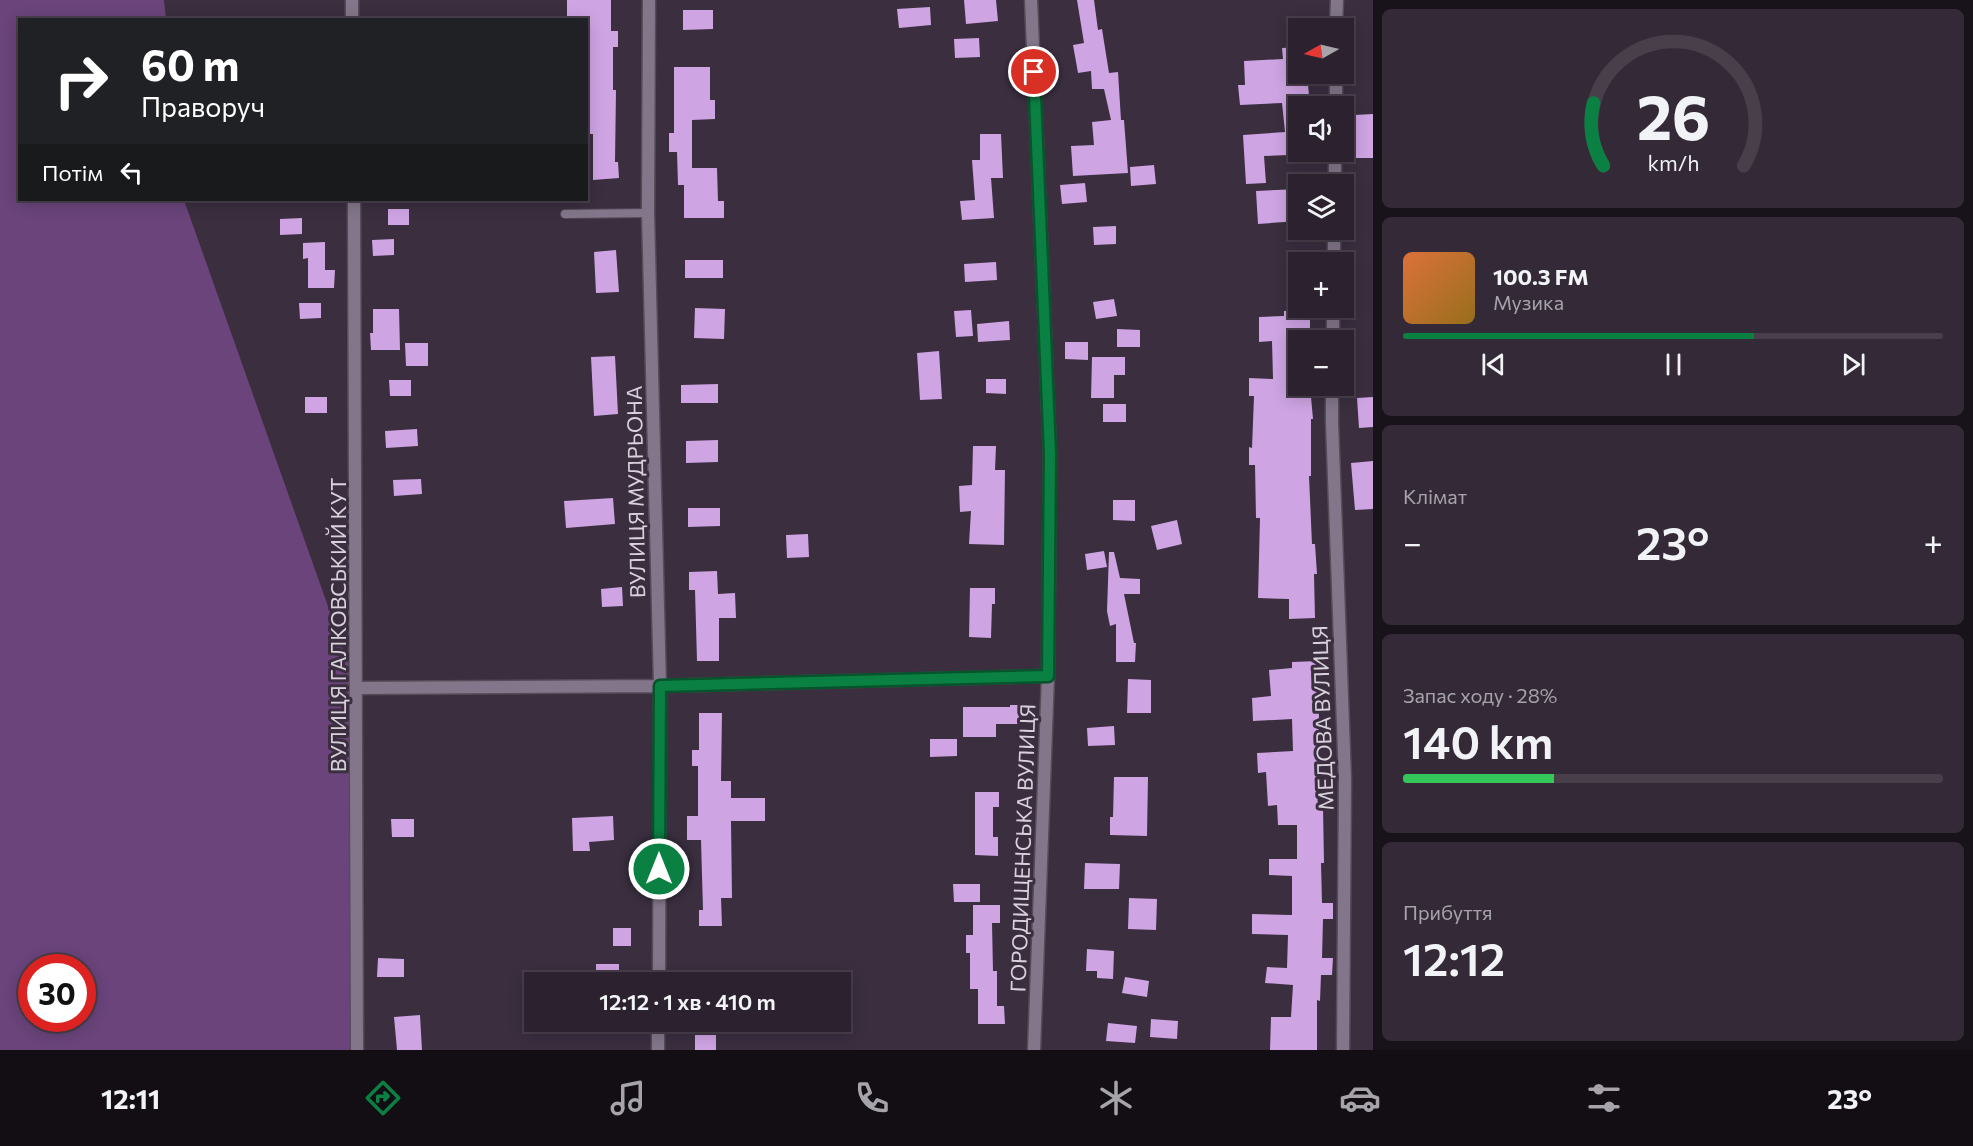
<!DOCTYPE html>
<html lang="uk">
<meta charset="utf-8">
<style>
body{margin:0;font-family:Commissioner,sans-serif;background:#342a37;color:#f1f3f6;height:100vh;display:flex;flex-direction:column;font-size:22px;white-space:nowrap}
*{box-sizing:border-box;margin:0}
p{font-size:20px;color:#a6a4aa}
.icon{flex:none;width:33px;height:33px;fill:none;stroke:currentColor;stroke-width:2;stroke-linecap:round;stroke-linejoin:round}
.map{position:relative;flex:1;overflow:hidden}
.panel{display:flex;flex-direction:column;gap:9px;padding:9px;background:#18131a;width:600px}
.panel>*{flex:none}
.guide{position:absolute;left:18px;top:18px;width:570px;height:183px;border-radius:0px;box-shadow:0 3px 15px #0003,0 0 0 2px #483f4b;background:#202124;color:#fff;overflow:hidden}
.needle{width:39px;rotate:262deg}
.tools{position:absolute;left:1288px;top:18px;display:grid;gap:12px}
.tools a{display:grid;place-items:center;width:66px;height:66px;border-radius:0px;background:#2c222f;box-shadow:0 3px 15px #0003,0 0 0 2px #483f4b;font-size:30px}
.speed{position:absolute;left:18px;top:954px;display:flex;gap:12px;font-size:30px;font-weight:700;text-align:center}
.speed>*{display:grid;place-content:center;width:78px;height:78px;border-radius:50%;background:#2c222f;box-shadow:0 3px 15px #0003,0 0 0 2px #483f4b;line-height:1}
.speed .limit{border:9px solid #d22;background:#fff;color:#111}
.pin{position:absolute;display:grid;place-items:center;width:51px;height:51px;color:#fff;margin:-26px;border:3px solid #fff;border-radius:50%;box-shadow:0 2px 6px #0007}
.me{position:absolute;width:66px;margin:-33px;rotate:0deg;stroke-linejoin:round;filter:drop-shadow(0 0 4px #0008)}
.turn{display:flex;align-items:center;gap:21px;height:126px;padding:0 24px;font-size:27px}
.turn .icon{width:78px;height:78px;stroke-width:2.5}
.turn b{display:block;font-size:42px;line-height:51px}
.then{display:flex;align-items:center;height:57px;padding:0 24px;background:#0003;gap:12px;font-size:22px}
.big{font-size:45px;font-weight:600;line-height:1.1}
.panel .card{flex:1;display:flex;flex-direction:column;justify-content:center;gap:9px;min-width:0;padding:0 21px;border-radius:9px;background:#342a37}
.panel .dial{align-items:center;gap:0}
.dial svg{height:156px;overflow:visible;fill:none;stroke:#483f4b;stroke-width:7;stroke-linecap:round;text-anchor:middle}
.dial text{fill:#f1f3f6;stroke:none}
.song{display:flex;align-items:center;gap:18px}
.cover{width:72px;height:72px;border-radius:9px;background:linear-gradient(135deg,hsl(20 70% 55%),hsl(40 70% 35%))}
.played{height:6px;border-radius:3px;background:linear-gradient(90deg,#0b8043 65%,#483f4b 65%)}
.keys{display:flex;justify-content:space-around;direction:ltr}
.heat{display:flex;justify-content:space-between;align-items:center;font-size:33px;direction:ltr}
.charge{height:9px;border-radius:4px;background:linear-gradient(90deg,#34c759 28%,#483f4b 0)}
.trip{position:absolute;left:524px;top:972px;width:327px;height:60px;border-radius:0px;background:#2c222f;box-shadow:0 3px 15px #0003,0 0 0 2px #483f4b;font-weight:600;line-height:60px;text-align:center}
.tabs{display:flex;height:96px;justify-content:space-around;align-items:center;background:#120e13;color:#a6a4aa}
.tabs .icon{width:42px;height:42px}
.tabs .on{color:#0b8043}
.tabs b{font-size:27px;color:#f1f3f6}
main{display:flex;flex:1;min-height:0}
.map>svg:first-child{display:block}
</style>
<main>
<div class="map">
<svg width="1373" height="1050" viewBox="0 0 1373 1050">
<rect width="100%" height="100%" fill="#3a2e3f"/>
<!-- green -->
<path fill="#6a447b" fill-rule="evenodd" d="M 0,0 L 164,0 L 166,19 L 20,20 L 20,200 L 184,200 L 357,688 L 357,1050 L 0,1050 ZM 32,968 L 82,968 L 82,1018 L 32,1018 Z"/>
<!-- building -->
<path fill="#cea4e3" d="M 567,0 L 611,0 L 611,31 L 618,31 L 618,47 L 613,47 L 613,90 L 616,90 L 615,162 L 618,162 L 619,178 L 593,180 L 593,134 L 586,134 L 586,20 L 567,20 Z
M 964,0 L 996,0 L 998,21 L 966,24 Z
M 1077,0 L 1094,0 L 1098,30 L 1102,29 L 1109,73 L 1118,72 L 1121,120 L 1124,120 L 1128,173 L 1073,176 L 1071,146 L 1094,145 L 1092,122 L 1111,120 L 1104,89 L 1092,89 L 1091,71 L 1078,73 L 1073,45 L 1084,43 Z
M 930,7 L 931,25 L 899,28 L 897,9 Z
M 683,10 L 713,10 L 713,29 L 683,30 Z
M 979,38 L 980,57 L 955,58 L 954,39 Z
M 1299,47 L 1299,74 L 1307,74 L 1310,106 L 1299,106 L 1299,160 L 1288,161 L 1288,155 L 1264,156 L 1266,183 L 1246,184 L 1243,135 L 1285,132 L 1282,103 L 1240,105 L 1238,85 L 1245,85 L 1244,61 L 1283,59 L 1282,48 Z
M 674,67 L 710,67 L 710,100 L 715,100 L 715,119 L 692,120 L 692,168 L 717,168 L 718,201 L 724,201 L 724,218 L 684,218 L 684,185 L 678,185 L 677,152 L 669,152 L 669,133 L 674,133 Z
M 1373,114 L 1373,158 L 1355,158 L 1354,115 Z
M 980,134 L 1001,134 L 1003,178 L 991,178 L 994,218 L 962,220 L 960,201 L 975,200 L 972,160 L 980,160 Z
M 1154,165 L 1156,184 L 1131,186 L 1130,167 Z
M 1085,183 L 1087,202 L 1062,204 L 1060,185 Z
M 1299,189 L 1299,221 L 1258,224 L 1256,191 Z
M 388,209 L 409,209 L 409,225 L 388,225 Z
M 302,218 L 302,234 L 280,235 L 280,219 Z
M 1116,226 L 1116,244 L 1094,245 L 1093,227 Z
M 394,239 L 394,255 L 373,256 L 372,240 Z
M 325,242 L 325,270 L 335,270 L 334,288 L 308,288 L 308,258 L 303,259 L 303,243 Z
M 616,250 L 619,292 L 596,293 L 594,252 Z
M 685,260 L 723,260 L 723,278 L 685,278 Z
M 996,262 L 997,280 L 965,282 L 964,264 Z
M 1114,299 L 1117,316 L 1096,319 L 1093,302 Z
M 299,303 L 321,303 L 321,318 L 300,319 Z
M 695,308 L 725,309 L 724,339 L 694,338 Z
M 373,309 L 399,309 L 400,350 L 371,350 L 370,333 L 373,333 Z
M 971,310 L 973,336 L 956,337 L 954,311 Z
M 1310,310 L 1310,338 L 1294,338 L 1295,367 L 1299,367 L 1299,386 L 1310,386 L 1313,419 L 1311,419 L 1311,476 L 1309,476 L 1312,544 L 1315,544 L 1317,574 L 1314,574 L 1315,618 L 1289,619 L 1289,599 L 1258,598 L 1260,518 L 1256,518 L 1255,465 L 1249,465 L 1249,447 L 1252,448 L 1254,396 L 1249,396 L 1249,378 L 1273,379 L 1272,341 L 1259,342 L 1259,317 L 1284,316 L 1284,311 Z
M 1009,321 L 1010,340 L 978,342 L 977,324 Z
M 1117,329 L 1140,330 L 1140,347 L 1117,347 Z
M 1065,342 L 1088,342 L 1088,360 L 1065,359 Z
M 405,343 L 428,343 L 428,366 L 406,366 Z
M 939,351 L 942,399 L 920,400 L 917,353 Z
M 615,356 L 618,414 L 594,416 L 591,357 Z
M 1092,357 L 1125,357 L 1125,375 L 1114,375 L 1114,398 L 1091,398 Z
M 986,379 L 1006,379 L 1006,394 L 986,393 Z
M 389,380 L 411,380 L 411,396 L 390,396 Z
M 718,384 L 718,403 L 681,403 L 681,385 Z
M 305,397 L 327,397 L 327,413 L 305,413 Z
M 1373,397 L 1373,427 L 1359,428 L 1357,398 Z
M 1103,404 L 1126,404 L 1126,422 L 1103,422 Z
M 417,429 L 418,446 L 386,448 L 385,431 Z
M 718,440 L 718,462 L 686,463 L 686,441 Z
M 973,446 L 996,446 L 995,470 L 1005,470 L 1004,545 L 969,544 L 971,511 L 960,512 L 959,486 L 972,485 Z
M 1373,461 L 1373,509 L 1355,510 L 1351,463 Z
M 421,479 L 422,494 L 394,496 L 393,480 Z
M 613,498 L 615,524 L 566,528 L 564,501 Z
M 1113,500 L 1135,500 L 1135,521 L 1113,520 Z
M 688,508 L 720,508 L 720,526 L 688,527 Z
M 1177,520 L 1182,544 L 1157,550 L 1151,526 Z
M 808,534 L 809,557 L 787,558 L 786,535 Z
M 1104,551 L 1107,567 L 1087,570 L 1085,554 Z
M 1109,552 L 1114,552 L 1120,578 L 1140,579 L 1140,594 L 1124,594 L 1134,643 L 1136,643 L 1135,662 L 1116,662 L 1116,624 L 1110,626 L 1107,611 Z
M 717,571 L 718,594 L 735,593 L 736,618 L 719,618 L 719,661 L 697,661 L 695,590 L 689,590 L 689,572 Z
M 622,587 L 623,606 L 602,607 L 601,589 Z
M 970,588 L 995,588 L 995,604 L 992,604 L 991,638 L 969,637 Z
M 1318,661 L 1320,778 L 1316,778 L 1318,807 L 1323,807 L 1324,863 L 1321,863 L 1322,903 L 1333,903 L 1333,919 L 1323,919 L 1322,958 L 1333,958 L 1332,975 L 1321,975 L 1320,1001 L 1317,1000 L 1317,1050 L 1270,1050 L 1271,1017 L 1291,1017 L 1293,985 L 1265,983 L 1267,967 L 1287,968 L 1288,935 L 1252,934 L 1252,914 L 1292,915 L 1292,876 L 1269,875 L 1269,859 L 1297,859 L 1297,825 L 1278,825 L 1277,805 L 1268,806 L 1266,772 L 1258,773 L 1257,753 L 1293,751 L 1292,719 L 1253,721 L 1252,698 L 1271,696 L 1269,670 L 1292,668 L 1292,662 Z
M 1128,679 L 1151,680 L 1151,713 L 1127,713 Z
M 1010,705 L 1025,705 L 1025,724 L 996,724 L 996,737 L 963,737 L 963,707 L 1010,707 Z
M 699,713 L 722,713 L 721,781 L 731,781 L 731,798 L 765,798 L 765,821 L 731,821 L 732,898 L 721,898 L 722,926 L 699,926 L 699,910 L 703,910 L 701,840 L 687,840 L 687,816 L 698,816 L 698,766 L 692,766 L 692,750 L 699,750 Z
M 1114,726 L 1115,745 L 1088,746 L 1087,728 Z
M 930,739 L 957,739 L 957,756 L 930,757 Z
M 1114,777 L 1148,777 L 1147,836 L 1110,835 L 1110,817 L 1113,817 Z
M 975,792 L 999,792 L 999,807 L 993,807 L 993,837 L 998,837 L 998,856 L 975,855 Z
M 613,816 L 614,840 L 589,842 L 590,851 L 573,851 L 572,818 Z
M 391,819 L 414,819 L 414,837 L 392,837 Z
M 1085,863 L 1120,864 L 1119,889 L 1084,889 Z
M 953,884 L 980,884 L 980,902 L 954,902 Z
M 1129,898 L 1157,899 L 1156,930 L 1128,929 Z
M 973,905 L 1000,905 L 1000,923 L 992,923 L 993,971 L 997,971 L 997,1006 L 1004,1006 L 1005,1024 L 978,1024 L 978,989 L 970,989 L 970,953 L 966,953 L 966,935 L 973,935 Z
M 613,928 L 631,928 L 631,946 L 613,946 Z
M 1087,949 L 1114,951 L 1113,979 L 1097,978 L 1097,971 L 1086,971 Z
M 378,958 L 404,959 L 404,977 L 377,977 Z
M 596,964 L 619,964 L 619,980 L 596,981 Z
M 1125,977 L 1149,981 L 1147,997 L 1122,993 Z
M 420,1015 L 422,1050 L 397,1050 L 394,1017 Z
M 1151,1019 L 1178,1021 L 1177,1039 L 1150,1037 Z
M 1108,1023 L 1137,1026 L 1135,1043 L 1106,1041 Z
M 695,1035 L 716,1035 L 716,1050 L 695,1050 Z"/>
<g fill="none" stroke-linecap="round" stroke-linejoin="round">
<defs>
<path id="lane" d="M 565,214 L 648,213"/>
<path id="street" d="M 352,0 L 352,20
M 649,0 L 648,213 L 660,686 L 659,982
M 1031,0 L 1050,454 L 1048,676 L 1034,1050
M 1336,28 L 1337,0
M 1336,106 L 1336,74
M 1335,184 L 1335,152
M 354,200 L 357,1050
M 1334,262 L 1334,230
M 1333,340 L 1333,308
M 1332,386 L 1332,422 L 1345,780 L 1343,1050
M 357,688 L 660,686 L 1048,676
M 658,1050 L 658,1022"/>
</defs>
<!-- lane casing -->
<use href="#lane" stroke="#554b59" stroke-width="10"/>
<!-- street casing -->
<use href="#street" stroke="#554b59" stroke-width="15"/>
<!-- lane -->
<use href="#lane" stroke="#83768a" stroke-width="8"/>
<!-- street -->
<use href="#street" stroke="#83768a" stroke-width="12"/>
</g>
<g fill="none" stroke-linecap="round" stroke-linejoin="round">
<defs>
<path id="route" d="M 659,869 L 660,686 L 1048,676 L 1050,454 L 1034,72"/>
</defs>
<!-- route casing -->
<use href="#route" stroke="#07532c" stroke-width="15"/>
<!-- route -->
<use href="#route" stroke="#0b8043" stroke-width="10"/>
</g>
<g text-anchor="middle" dominant-baseline="central" stroke-width="6" stroke-linejoin="round" paint-order="stroke">
<!-- street labels -->
<g font-size="21" fill="#d9d2dd" stroke="#3a2e3f">
<text transform="translate(635 492) rotate(-91)">ВУЛИЦЯ МУДРЬОНА</text>
<text transform="translate(337 625) rotate(-90)">ВУЛИЦЯ ГАЛКОВСЬКИЙ КУТ</text>
<text transform="translate(1322 718) rotate(-92)">МЕДОВА ВУЛИЦЯ</text>
<text transform="translate(1022 848) rotate(-88)">ГОРОДИЩЕНСЬКА ВУЛИЦЯ</text>
</g>
</g>
</svg>
<div class="tools">
<a><svg class="needle" viewBox="-14 -14 28 28"><path d="M0-13l5 13h-10z" fill="#e53935"/><path d="M0 13l5-13h-10z" fill="#a6a4aa"/></svg></a>
<a><svg class="icon" aria-label="sound" viewBox="0 0 24 24"><path d="M4 9h4l5-4v14l-5-4H4zM17 9q2 3 0 6"/></svg></a>
<a><svg class="icon" aria-label="layers" viewBox="0 0 24 24"><path d="M12 4l9 5-9 5-9-5zM3 14l9 5 9-5"/></svg></a>
<a>+</a>
<a>−</a>
</div>
<div class="speed"><div class="limit">30</div></div>
<div class="pin" style="left:1034px;top:72px;background:#d93025"><svg class="icon" aria-label="arrive" viewBox="0 0 24 24"><path d="M6 21V4h12l-3 4 3 4H6"/></svg></div>
<svg class="me" style="left:659px;top:869px" viewBox="-20 -20 40 40"><circle r="17" fill="#0b8043" stroke="#fff" stroke-width="3"/><path d="M0-11L8 9 0 5-8 9z" fill="#fff"/></svg>
<div class="trip">12:12 · 1 хв · 410 m</div>
<div class="guide">
<div class="turn"><svg class="icon" aria-label="right" viewBox="0 0 24 24"><path d="M7 20v-9h11M14 6l5 5-5 5"/></svg><div><b>60 m</b>Праворуч</div></div>
<div class="then">Потім<svg class="icon" aria-label="left" viewBox="0 0 24 24"><path d="M17 20v-9H6M10 6l-5 5 5 5"/></svg></div>
</div>
</div>
<section class="panel">
<div class="card dial"><svg viewBox="0 0 100 80">
<path d="M14 69A42 42 0 1 1 86 69"/>
<path d="M14 69A42 42 0 0 1 9 37" stroke="#0b8043"/>
<text x="50" y="56" font-size="32" font-weight="700">26</text>
<text x="50" y="72" font-size="11">km/h</text>
</svg></div>
<div class="card">
<div class="song"><i class="cover"></i><div><b>100.3 FM</b><p>Музика</p></div></div>
<div class="played"></div>
<div class="keys"><svg class="icon" aria-label="previous" viewBox="0 0 24 24"><path d="M18 5L8 12l10 7zM5 5v14"/></svg><svg class="icon" aria-label="pause" viewBox="0 0 24 24"><path d="M8 5v14M16 5v14"/></svg><svg class="icon" aria-label="next" viewBox="0 0 24 24"><path d="M6 5l10 7-10 7zM19 5v14"/></svg></div>
</div>
<div class="card"><p>Клімат</p>
<div class="heat"><a>−</a><b class="big">23°</b><a>+</a></div>
</div>
<div class="card"><p>Запас ходу · 28%</p><b class="big">140 km</b><div class="charge"></div></div>
<div class="card"><p>Прибуття</p><b class="big">12:12</b></div>
</section>
</main>
<nav class="tabs">
<b>12:11</b>
<svg class="icon on" aria-label="directions" viewBox="0 0 24 24"><path d="M12 3l9 9-9 9-9-9zM9 14v-3h6M13 9l2 2-2 2"/></svg>
<svg class="icon" aria-label="music" viewBox="0 0 24 24"><path d="M9 18V5l10-2v13"/><circle cx="6" cy="18" r="3"/><circle cx="16" cy="16" r="3"/></svg>
<svg class="icon" aria-label="phone" viewBox="0 0 24 24"><path d="M5 4h4l2 5-3 2q2 4 5 5l2-3 5 2v4C11 20 4 13 5 4z"/></svg>
<svg class="icon" aria-label="climate" viewBox="0 0 24 24"><path d="M12 3v18M4 7l16 10M4 17L20 7"/></svg>
<svg class="icon" aria-label="car" viewBox="0 0 24 24"><path d="M5 17H2v-5l4-1 3-4h7l3 4 3 1v5h-3M9 17h6M6 11h13"/><circle cx="7" cy="17" r="2"/><circle cx="17" cy="17" r="2"/></svg>
<svg class="icon" aria-label="filters" viewBox="0 0 24 24"><path d="M4 7h16M4 17h16"/><circle cx="9" cy="7" r="2"/><circle cx="15" cy="17" r="2"/></svg>
<b>23°</b>
</nav>
